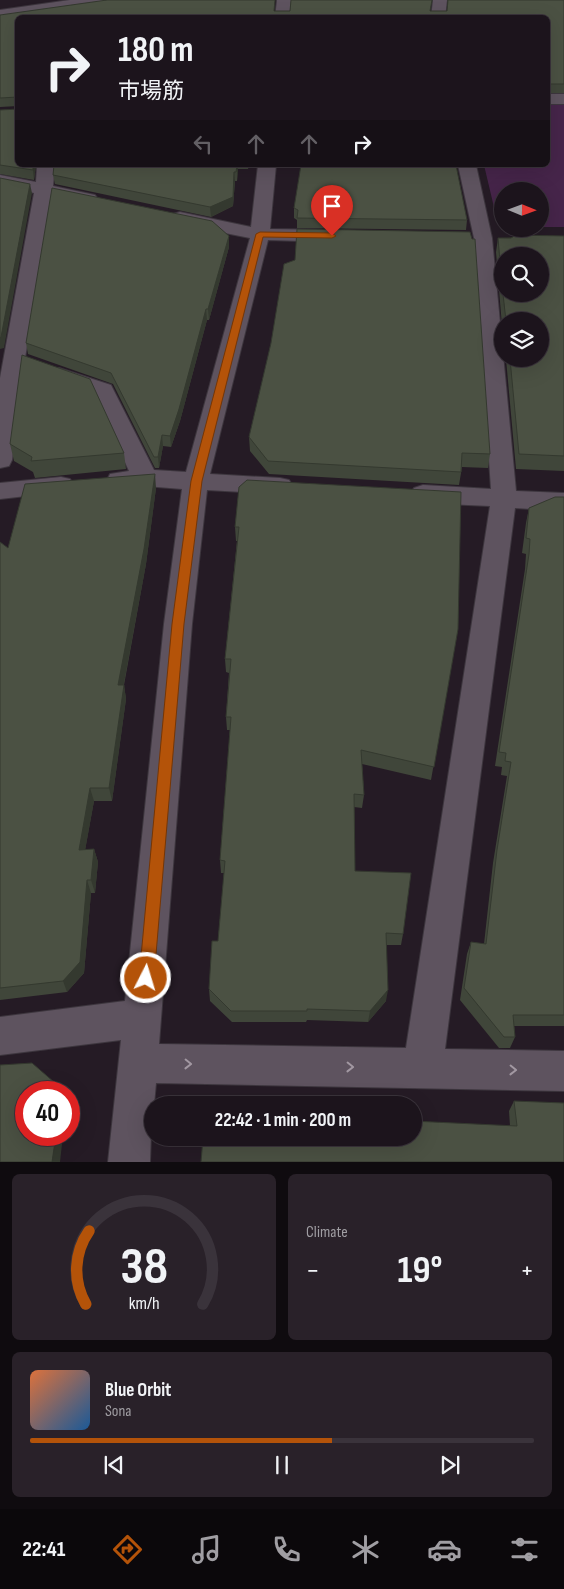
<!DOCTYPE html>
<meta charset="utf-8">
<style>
body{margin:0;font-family:"Sofia Sans Condensed","Noto Sans JP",sans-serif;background:#292129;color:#f1f3f6;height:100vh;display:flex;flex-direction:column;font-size:19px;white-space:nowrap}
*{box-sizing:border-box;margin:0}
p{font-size:16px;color:#a09ea3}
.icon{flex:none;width:28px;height:28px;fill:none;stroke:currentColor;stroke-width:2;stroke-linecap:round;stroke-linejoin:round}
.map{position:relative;height:1162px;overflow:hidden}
.side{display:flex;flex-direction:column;gap:12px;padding:12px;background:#0f0b0f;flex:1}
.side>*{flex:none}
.banner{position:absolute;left:15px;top:15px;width:535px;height:152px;border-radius:8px;box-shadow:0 5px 20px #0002,0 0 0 1px #3a333b;background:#1c141c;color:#f1f3f6;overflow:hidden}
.needle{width:32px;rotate:91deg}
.controls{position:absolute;left:494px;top:182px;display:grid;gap:10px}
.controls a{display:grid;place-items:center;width:55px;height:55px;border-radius:50%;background:#1c141c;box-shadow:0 5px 20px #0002,0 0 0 1px #3a333b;font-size:25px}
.speed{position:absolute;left:15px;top:1081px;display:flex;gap:10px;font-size:25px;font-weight:700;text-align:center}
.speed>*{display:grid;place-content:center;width:65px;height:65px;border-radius:50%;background:#1c141c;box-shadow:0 5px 20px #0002,0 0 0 1px #3a333b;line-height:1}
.speed .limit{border:8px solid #d22;background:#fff;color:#111}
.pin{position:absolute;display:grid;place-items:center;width:42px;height:42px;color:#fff;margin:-51px -21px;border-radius:50% 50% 50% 0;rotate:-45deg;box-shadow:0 0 5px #0007}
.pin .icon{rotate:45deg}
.me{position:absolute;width:55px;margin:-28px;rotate:5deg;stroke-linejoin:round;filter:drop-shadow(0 0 4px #0008)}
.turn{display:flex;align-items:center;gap:18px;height:105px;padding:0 20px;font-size:22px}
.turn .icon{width:65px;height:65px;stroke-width:2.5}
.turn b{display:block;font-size:35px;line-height:42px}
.lanes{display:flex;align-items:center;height:48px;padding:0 20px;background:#0003;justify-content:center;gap:25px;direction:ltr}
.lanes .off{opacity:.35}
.big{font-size:38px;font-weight:700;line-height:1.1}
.side .card{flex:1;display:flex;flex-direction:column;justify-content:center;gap:8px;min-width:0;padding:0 18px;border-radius:8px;background:#292129}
.side .dial{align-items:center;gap:0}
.dial svg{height:130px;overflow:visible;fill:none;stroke:#3a333b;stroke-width:7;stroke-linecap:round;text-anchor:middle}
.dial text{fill:#f1f3f6;stroke:none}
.song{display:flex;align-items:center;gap:15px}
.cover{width:60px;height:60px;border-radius:8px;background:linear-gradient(135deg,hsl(20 70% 55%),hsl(210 70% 35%))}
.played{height:5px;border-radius:2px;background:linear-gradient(90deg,#b45309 60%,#3a333b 60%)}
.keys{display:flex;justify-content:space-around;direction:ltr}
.heat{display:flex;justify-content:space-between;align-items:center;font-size:28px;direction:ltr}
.side .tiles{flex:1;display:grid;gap:12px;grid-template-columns:1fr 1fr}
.card:last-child{grid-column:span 2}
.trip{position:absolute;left:144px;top:1096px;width:278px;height:50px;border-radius:25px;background:#1c141c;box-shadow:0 5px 20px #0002,0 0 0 1px #3a333b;font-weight:700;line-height:50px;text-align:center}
.tab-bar{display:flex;height:80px;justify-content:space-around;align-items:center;background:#0b080b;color:#a09ea3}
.tab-bar .icon{width:35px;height:35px}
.tab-bar .on{color:#b45309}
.tab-bar b{font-size:22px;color:#f1f3f6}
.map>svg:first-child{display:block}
</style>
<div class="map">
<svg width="564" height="1162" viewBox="0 0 564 1162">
<rect width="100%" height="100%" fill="#251b25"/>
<!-- green -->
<path fill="#46254a" d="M 548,105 L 564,105 L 564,227 L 540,227 L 540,191 L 502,191 L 502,222 L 497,220 L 484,165 L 548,165 Z"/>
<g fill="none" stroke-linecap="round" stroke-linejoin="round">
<defs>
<path id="minor" d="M 70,0 L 104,0 L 97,4 L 0,18 L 0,10 Z
M 277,0 L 291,0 L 289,18 L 275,18 Z
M 433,0 L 447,0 L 445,18 L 431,18 Z
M 548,94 L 564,94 L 564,104 L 548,104 Z
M 37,165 L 55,165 L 53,186 L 95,195 L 98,199 L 95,203 L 89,204 L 52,196 L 25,358 L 12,460 L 9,466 L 0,468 L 0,378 L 34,193 L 0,185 L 0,175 L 36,182 Z
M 258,165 L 276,165 L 270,229 L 333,230 L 340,232 L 342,236 L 340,240 L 333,242 L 268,240 L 210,474 L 280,478 L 289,480 L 293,486 L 289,492 L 280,494 L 207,490 L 192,624 L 159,1044 L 406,1048 L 490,506 L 423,503 L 414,500 L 410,494 L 414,488 L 423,485 L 491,489 L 474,238 L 458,165 L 476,165 L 492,238 L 516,491 L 564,493 L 564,511 L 515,508 L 445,1049 L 564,1051 L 564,1091 L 156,1083 L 154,1105 L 152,1105 L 150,1162 L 108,1162 L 121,1040 L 0,1055 L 0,1017 L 125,1001 L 164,624 L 182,489 L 145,486 L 119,488 L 110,486 L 107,480 L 110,474 L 129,471 L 94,394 L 51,380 L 48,375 L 51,370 L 59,368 L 111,385 L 154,470 L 186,472 L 250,238 L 180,224 L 173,222 L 171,218 L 173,214 L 180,212 L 251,227 Z
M 61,477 L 70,479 L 74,485 L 70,491 L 0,499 L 0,483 Z"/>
</defs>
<!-- minor casing -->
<use href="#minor" stroke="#3d363e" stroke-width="2"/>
<!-- minor -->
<use href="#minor" fill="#5e535f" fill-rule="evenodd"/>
</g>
<!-- wall -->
<path fill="#40463a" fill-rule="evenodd" d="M 564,0 L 564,93 L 548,93 L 548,18 L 18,18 L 18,106 L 0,107 L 0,15 L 274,11 L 447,11 Z
M 0,110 L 36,165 L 34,180 L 0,174 Z
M 54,165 L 249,165 L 248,169 L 238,169 L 237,181 L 235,181 L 233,206 L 211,217 L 55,184 L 53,175 Z
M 294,208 L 467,220 L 466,230 L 297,228 L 297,220 L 294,218 Z
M 229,236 L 229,247 L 209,320 L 207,320 L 180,421 L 171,447 L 163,446 L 159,468 L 155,468 L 113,384 L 28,354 L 26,343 Z
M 564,236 L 564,471 L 516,469 L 506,359 L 540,359 L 540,321 L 502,321 L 502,326 L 496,252 L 498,238 ZM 502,256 L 540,294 L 502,294 Z
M 249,437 L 490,454 L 488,468 L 462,467 L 459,485 L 269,474 L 250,451 Z
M 10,444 L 124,453 L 126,469 L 35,478 L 33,472 L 14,461 Z
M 239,487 L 458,629 L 431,780 L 362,764 L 364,795 L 362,808 L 354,807 L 355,871 L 403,934 L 401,945 L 386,945 L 386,1001 L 368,1022 L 307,1020 L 306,1022 L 232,1022 L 210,1001 L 209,989 L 218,941 L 224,873 L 221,873 L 220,860 L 230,730 L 227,730 L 226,717 L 229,673 L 226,672 L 225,659 L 237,541 L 236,541 L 235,527 Z
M 156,488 L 146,564 L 124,685 L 126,699 L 112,801 L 94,801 L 85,850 L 94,849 L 98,862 L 95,893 L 91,893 L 84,973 L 67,992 L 0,1000 L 0,542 L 8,548 Z
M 564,497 L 564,1026 L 514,1026 L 515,1037 L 510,1048 L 499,1048 L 460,1000 L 467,954 L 471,942 L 484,944 L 493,863 L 507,776 L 501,775 L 502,767 L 495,766 L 525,569 L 526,554 L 522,553 L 526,523 L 529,508 Z
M 514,1101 L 564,1162 L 510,1126 L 509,1111 Z"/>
<!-- shaded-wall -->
<path fill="#34392f" d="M 33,165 L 36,165 L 34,180 L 33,170 Z
M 237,165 L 238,165 L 238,169 L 237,181 Z
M 234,172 L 235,181 L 233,206 L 211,217 L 210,207 Z
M 30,184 L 32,193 L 4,348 L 0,349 L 0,338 Z
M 229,236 L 229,247 L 209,320 L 208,309 Z
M 206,309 L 207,320 L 180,421 L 171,447 L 170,436 Z
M 162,435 L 163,446 L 159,468 L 158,457 Z
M 155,474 L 156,488 L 146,564 L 121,699 L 118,685 Z
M 124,685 L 126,699 L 112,801 L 109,788 Z
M 90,788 L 94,801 L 83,862 L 79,850 Z
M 94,849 L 98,862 L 95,893 L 91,880 Z
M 87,880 L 91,893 L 84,973 L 67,992 L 63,981 Z
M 388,990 L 386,1001 L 368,1022 L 370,1011 Z
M 56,1135 L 63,1135 L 60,1162 L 52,1162 Z"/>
<!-- building -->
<path fill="#4b5143" stroke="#34392f" d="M 107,0 L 275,0 L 274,11 L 290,11 L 291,0 L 432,0 L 430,11 L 447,11 L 448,0 L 564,0 L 564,84 L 548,84 L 548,18 L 18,18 L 18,97 L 0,98 L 0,15 Z
M 18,109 L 18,165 L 33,165 L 33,170 L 0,165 L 0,110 Z
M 54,165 L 237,165 L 236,172 L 234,172 L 233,197 L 210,207 L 53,175 Z
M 301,165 L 456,165 L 467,220 L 297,218 L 298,210 L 294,208 Z
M 0,178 L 30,184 L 1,337 L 0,338 Z
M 52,188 L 212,221 L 229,236 L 208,309 L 206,309 L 179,409 L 170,436 L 162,435 L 158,457 L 154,457 L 111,373 L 26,343 Z
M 297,229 L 470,232 L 472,239 L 475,239 L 490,454 L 462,453 L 461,472 L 268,461 L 249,437 L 271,343 L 284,264 L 295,260 Z
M 516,235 L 564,236 L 564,456 L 519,454 L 510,359 L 540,359 L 540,321 L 506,321 L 503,294 L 540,294 L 540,256 L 502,256 L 502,285 L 498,238 L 511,238 Z
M 22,355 L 90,379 L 124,453 L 31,461 L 32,457 L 10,444 Z
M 155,474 L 144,549 L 118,685 L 124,685 L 109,788 L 90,788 L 79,850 L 94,849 L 91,880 L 87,880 L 80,962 L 63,981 L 0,988 L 0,542 L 8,548 L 25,484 Z
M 247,480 L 461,492 L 458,629 L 434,767 L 361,750 L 364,795 L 354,794 L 355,871 L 411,873 L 403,934 L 386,933 L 388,990 L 370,1011 L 307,1009 L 307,1011 L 231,1011 L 209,989 L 212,941 L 218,941 L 225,861 L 220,860 L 231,717 L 226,717 L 231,659 L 225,659 L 239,527 L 235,527 L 239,487 Z
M 555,497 L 564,497 L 564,1015 L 513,1015 L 515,1037 L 504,1037 L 464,988 L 471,942 L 486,944 L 497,850 L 511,762 L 505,761 L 506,753 L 499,752 L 529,554 L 530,539 L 526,538 L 529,508 Z
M 32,1063 L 62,1089 L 61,1092 L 26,1092 L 26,1135 L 56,1135 L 52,1162 L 0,1162 L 0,1065 Z
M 514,1101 L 564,1103 L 564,1162 L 201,1162 L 203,1138 L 412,1138 L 412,1121 L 517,1126 Z"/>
<!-- one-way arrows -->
<defs><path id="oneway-chevron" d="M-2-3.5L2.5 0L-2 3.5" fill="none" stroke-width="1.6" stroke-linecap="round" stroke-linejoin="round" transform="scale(1.25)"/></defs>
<g stroke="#a298a2">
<use href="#oneway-chevron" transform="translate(188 1064) rotate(1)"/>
<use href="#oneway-chevron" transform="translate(350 1067) rotate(1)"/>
<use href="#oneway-chevron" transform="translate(513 1070) rotate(1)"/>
</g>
<!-- route -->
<path fill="#b45309" stroke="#753606" d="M 260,232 L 332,233 L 336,236 L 332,238 L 263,237 L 202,481 L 184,624 L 154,978 L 152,984 L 146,986 L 141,984 L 139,978 L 172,624 L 191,481 L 256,234 Z"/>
</svg>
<div class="controls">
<a><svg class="needle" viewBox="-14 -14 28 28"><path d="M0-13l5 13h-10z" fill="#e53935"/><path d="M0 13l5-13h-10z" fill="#a09ea3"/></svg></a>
<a><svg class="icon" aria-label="search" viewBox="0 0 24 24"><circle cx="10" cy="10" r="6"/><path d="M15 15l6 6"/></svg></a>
<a><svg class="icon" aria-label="layers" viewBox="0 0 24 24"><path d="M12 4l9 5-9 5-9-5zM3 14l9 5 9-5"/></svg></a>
</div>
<div class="speed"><div class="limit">40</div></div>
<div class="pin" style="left:332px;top:236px;background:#d93025"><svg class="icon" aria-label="arrive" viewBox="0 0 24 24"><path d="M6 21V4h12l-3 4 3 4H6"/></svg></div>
<svg class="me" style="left:146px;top:978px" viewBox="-20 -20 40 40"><circle r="17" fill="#b45309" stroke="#fff" stroke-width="3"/><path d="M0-11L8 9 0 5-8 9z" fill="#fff"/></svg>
<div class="trip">22:42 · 1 min · 200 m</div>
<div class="banner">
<div class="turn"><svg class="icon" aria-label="right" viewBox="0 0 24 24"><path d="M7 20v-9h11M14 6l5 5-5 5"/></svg><div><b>180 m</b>市場筋</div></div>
<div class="lanes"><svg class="icon off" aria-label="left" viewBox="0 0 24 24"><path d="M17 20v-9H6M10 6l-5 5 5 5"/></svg><svg class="icon off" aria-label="ahead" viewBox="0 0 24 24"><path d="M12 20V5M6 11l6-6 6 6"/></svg><svg class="icon off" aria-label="ahead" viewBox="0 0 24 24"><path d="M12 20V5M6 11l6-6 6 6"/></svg><svg class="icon" aria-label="right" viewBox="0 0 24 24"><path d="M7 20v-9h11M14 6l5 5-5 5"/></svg></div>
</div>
</div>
<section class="side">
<div class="tiles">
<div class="card dial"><svg viewBox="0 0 100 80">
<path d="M14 69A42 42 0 1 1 86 69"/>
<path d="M14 69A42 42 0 0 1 16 24" stroke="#b45309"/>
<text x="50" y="56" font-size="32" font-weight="700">38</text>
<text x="50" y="72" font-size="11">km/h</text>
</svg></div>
<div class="card"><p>Climate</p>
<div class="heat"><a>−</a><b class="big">19°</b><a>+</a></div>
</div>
<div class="card">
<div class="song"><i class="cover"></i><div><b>Blue Orbit</b><p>Sona</p></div></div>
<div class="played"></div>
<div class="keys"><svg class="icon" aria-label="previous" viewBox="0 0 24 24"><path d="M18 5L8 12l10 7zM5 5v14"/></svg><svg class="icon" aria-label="pause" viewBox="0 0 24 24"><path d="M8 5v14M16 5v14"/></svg><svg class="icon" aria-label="next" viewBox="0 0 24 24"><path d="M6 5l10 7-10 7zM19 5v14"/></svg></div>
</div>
</div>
</section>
<nav class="tab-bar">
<b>22:41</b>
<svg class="icon on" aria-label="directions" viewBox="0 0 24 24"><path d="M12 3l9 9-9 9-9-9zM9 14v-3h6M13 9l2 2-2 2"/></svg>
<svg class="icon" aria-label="music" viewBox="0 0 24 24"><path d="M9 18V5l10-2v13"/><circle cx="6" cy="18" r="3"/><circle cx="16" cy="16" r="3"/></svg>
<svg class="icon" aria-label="phone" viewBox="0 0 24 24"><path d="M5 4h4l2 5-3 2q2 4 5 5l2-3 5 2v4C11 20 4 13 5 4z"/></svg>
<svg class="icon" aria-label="climate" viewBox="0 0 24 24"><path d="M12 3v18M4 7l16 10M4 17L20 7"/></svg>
<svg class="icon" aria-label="car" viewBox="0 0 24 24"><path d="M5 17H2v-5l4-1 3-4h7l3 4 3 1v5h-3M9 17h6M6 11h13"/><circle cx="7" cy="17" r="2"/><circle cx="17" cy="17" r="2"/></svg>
<svg class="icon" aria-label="filters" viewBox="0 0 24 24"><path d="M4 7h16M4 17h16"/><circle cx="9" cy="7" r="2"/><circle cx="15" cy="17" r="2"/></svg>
</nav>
